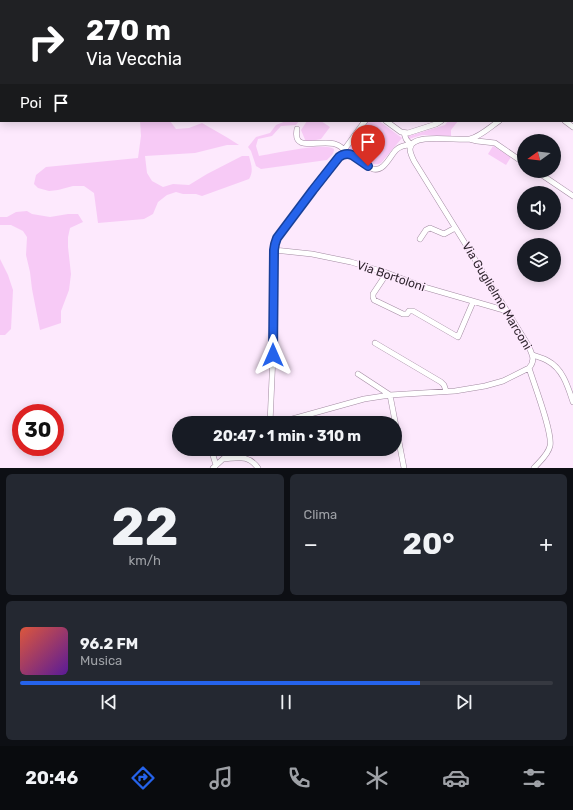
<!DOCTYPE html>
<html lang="it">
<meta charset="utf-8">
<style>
body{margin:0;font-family:Rubik,sans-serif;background:#242831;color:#f1f3f6;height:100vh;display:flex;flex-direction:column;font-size:15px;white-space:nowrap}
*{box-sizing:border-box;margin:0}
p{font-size:13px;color:#9ea1a6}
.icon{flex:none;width:22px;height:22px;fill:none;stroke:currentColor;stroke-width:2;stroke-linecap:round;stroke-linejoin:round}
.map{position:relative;height:468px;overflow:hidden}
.sheet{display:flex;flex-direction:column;gap:6px;padding:6px;background:#0d0f14;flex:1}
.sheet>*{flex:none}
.guide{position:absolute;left:0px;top:0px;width:573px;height:122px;box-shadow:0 2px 10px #0003;background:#202124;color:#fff;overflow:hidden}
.needle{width:26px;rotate:255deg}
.controls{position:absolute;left:517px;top:134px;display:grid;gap:8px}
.controls a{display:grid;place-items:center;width:44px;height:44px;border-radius:50%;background:#171b24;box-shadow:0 2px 10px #0003;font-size:20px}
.speed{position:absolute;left:12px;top:404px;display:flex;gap:8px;font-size:20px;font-weight:700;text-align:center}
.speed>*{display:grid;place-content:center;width:52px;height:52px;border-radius:50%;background:#171b24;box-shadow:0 2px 10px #0003;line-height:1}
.speed .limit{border:6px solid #d22;background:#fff;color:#111}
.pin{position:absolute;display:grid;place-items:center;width:34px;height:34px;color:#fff;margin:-41px -17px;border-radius:50% 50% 50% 0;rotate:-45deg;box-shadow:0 0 4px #0007}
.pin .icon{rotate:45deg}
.me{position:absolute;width:44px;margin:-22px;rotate:0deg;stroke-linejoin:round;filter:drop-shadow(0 0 3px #0008)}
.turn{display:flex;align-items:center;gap:14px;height:84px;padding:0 20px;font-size:18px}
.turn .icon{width:52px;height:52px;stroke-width:2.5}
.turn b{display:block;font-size:28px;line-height:34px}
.then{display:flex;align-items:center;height:38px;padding:0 20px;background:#0003;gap:8px;font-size:15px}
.big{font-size:30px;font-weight:700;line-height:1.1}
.sheet .widget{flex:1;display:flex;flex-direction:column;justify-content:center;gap:6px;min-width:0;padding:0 14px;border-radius:6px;background:#242831}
.sheet .dial{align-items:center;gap:0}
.dial b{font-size:52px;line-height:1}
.song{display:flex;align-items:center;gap:12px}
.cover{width:48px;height:48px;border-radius:6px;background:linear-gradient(135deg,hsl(10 70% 55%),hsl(270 70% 35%))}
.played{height:4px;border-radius:2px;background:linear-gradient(90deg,#2563eb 75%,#363941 75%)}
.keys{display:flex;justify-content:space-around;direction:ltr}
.heat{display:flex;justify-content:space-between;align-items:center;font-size:22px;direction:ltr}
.sheet .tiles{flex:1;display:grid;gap:6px;grid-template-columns:1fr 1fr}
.widget:last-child{grid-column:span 2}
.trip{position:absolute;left:172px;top:416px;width:230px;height:40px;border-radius:20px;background:#171b24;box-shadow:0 2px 10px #0003;font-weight:700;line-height:40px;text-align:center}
.dock{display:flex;height:64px;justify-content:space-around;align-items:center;background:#090b0e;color:#9ea1a6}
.dock .icon{width:28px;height:28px}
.dock .active{color:#2563eb}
.dock b{font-size:18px;color:#f1f3f6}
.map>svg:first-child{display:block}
</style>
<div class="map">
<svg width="573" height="468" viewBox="0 0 573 468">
<rect width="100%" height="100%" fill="#fde9fd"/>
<!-- green -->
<path fill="#f7caf6" d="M 140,121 L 170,121 L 176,129 L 189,128 L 202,123 L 228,138 L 239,145 L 227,145 L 195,153 L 145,156 L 147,173 L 152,181 L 163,187 L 173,184 L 189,185 L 207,174 L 242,156 L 249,156 C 251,164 254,171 249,179 L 202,196 L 196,194 L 183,194 L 176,192 L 167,195 L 158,202 L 153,214 L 144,219 L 98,223 L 94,193 L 84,186 L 73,186 L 58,190 L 49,191 L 38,188 L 34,184 L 36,175 L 46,167 L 138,158 L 141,136 Z
M 286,121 L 299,121 L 296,125 L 281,126 L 272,136 L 258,139 L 256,146 L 259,156 C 274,154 324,142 334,149 C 334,154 331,156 327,160 L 261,169 L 256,166 L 251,151 L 248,147 L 256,137 L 270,133 L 276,125 Z
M 307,121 L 321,121 L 330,127 L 321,139 L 306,142 L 301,130 Z
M 368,121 L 379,121 L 402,138 L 381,163 C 369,169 359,153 348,149 Z
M 448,121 L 458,121 L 451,130 L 451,136 L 422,135 L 409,139 L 407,137 L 409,136 L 445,125 Z
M 493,146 L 511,157 L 506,165 L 488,154 Z
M 27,211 L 32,214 L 50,217 L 68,214 L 78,214 L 83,222 L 70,228 L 68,237 L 68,247 L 71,274 L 69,290 L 61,311 L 61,323 L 40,330 L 32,289 L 30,272 L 26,255 L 27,237 L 23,231 L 11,225 L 0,225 L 0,217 L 7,217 L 16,212 Z
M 0,259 L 8,275 L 13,290 L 11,329 L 5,335 L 0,335 Z"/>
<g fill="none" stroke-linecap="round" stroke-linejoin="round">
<defs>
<path id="minor" d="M 201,0 L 202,1
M 235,0 L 236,1
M 386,0 L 387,1
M 403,0 L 404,1
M 482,0 L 484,1
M 344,1 L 344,0
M 572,3 L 573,5
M 0,52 L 1,52
M 386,121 L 401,132 L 408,133 L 436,124 L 441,121
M 565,121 L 573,127
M 297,129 C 291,160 336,128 346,154
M 404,133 L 406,139 L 411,145
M 469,139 L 477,141 L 495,143 L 524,163
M 344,150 L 365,121
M 536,171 L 573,196
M 420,239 L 426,230 L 430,228 L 444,234 L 455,228
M 274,250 L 312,254 L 351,262 L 387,273 L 424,287 L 507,311
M 387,273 L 373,294 L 373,297 L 374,300 L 403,314 L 407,314 L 409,311 L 413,311 L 458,337 L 473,302
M 375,343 L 441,382 L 444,385 L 446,391
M 533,355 C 538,357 544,358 548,361 C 563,369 568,387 573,402
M 529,368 C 534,384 553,433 550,446 C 548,455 540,461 534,468
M 358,374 L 390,395 L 404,468
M 270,423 L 273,355 L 274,250 L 275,244 L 281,232 L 339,157 C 343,154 347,153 352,155 C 358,159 365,166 373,169 C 384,172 390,156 396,150 C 400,146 406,145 411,145
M 278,423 L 364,399 L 390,395 L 455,391 L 485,386 L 503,381 L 529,368 C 536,360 532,354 528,345 L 414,161 C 412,157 410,153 410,149 C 410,132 458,141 470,139 C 481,136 490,127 499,121
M 211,449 L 216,465
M 223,459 C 238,458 248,454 258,468
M 213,468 L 234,449"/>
<path id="tertiary" d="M 523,0 L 524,1
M 572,71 L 573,73"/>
<path id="primary" d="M 553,0 L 553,1
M 572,41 L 573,43"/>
</defs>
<!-- minor casing -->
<use href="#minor" stroke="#a38ba2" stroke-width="6"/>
<!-- tertiary casing -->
<use href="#tertiary" stroke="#a38ba2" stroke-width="8"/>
<!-- primary casing -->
<use href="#primary" stroke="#fff" stroke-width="10"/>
<!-- minor -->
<use href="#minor" stroke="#fff" stroke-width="5"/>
<!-- tertiary -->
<use href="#tertiary" stroke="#fff" stroke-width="6"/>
<!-- primary -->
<use href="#primary" stroke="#dfb6df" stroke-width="8"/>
</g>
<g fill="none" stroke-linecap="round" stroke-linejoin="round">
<defs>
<path id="route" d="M 273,355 L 274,250 L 275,244 L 277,238 L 313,190 L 339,157 C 343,154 347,153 352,155 L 368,166"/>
</defs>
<!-- route casing -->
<use href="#route" stroke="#184099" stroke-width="10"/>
<!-- route -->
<use href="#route" stroke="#2563eb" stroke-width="7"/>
</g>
<g text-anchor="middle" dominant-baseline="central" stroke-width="3" stroke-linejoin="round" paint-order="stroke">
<!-- street labels -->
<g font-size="12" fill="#30262f" stroke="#fde9fd">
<text transform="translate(391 276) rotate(19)">Via Bortoloni</text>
<text transform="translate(497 296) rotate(59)">Via Guglielmo Marconi</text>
</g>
</g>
</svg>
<div class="controls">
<a><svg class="needle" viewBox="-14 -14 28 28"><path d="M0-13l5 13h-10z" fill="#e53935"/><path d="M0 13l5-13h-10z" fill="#9ea1a6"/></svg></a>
<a><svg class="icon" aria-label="sound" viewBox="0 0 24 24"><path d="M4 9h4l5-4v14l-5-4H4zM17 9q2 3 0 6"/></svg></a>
<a><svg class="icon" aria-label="layers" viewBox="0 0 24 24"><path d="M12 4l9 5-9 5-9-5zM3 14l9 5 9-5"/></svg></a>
</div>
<div class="speed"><div class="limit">30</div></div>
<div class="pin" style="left:368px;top:166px;background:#d93025"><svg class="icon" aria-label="arrive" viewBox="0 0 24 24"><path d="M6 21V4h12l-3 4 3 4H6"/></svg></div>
<svg class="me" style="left:273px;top:355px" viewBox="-20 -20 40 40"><path d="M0-17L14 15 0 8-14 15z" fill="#2563eb" stroke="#fff" stroke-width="4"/></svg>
<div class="trip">20:47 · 1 min · 310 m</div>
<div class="guide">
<div class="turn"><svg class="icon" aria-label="right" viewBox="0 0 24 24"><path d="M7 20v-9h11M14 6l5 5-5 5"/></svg><div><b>270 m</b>Via Vecchia</div></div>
<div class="then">Poi<svg class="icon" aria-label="arrive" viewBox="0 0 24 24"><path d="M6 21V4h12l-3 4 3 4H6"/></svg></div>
</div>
</div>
<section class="sheet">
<div class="tiles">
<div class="widget dial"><b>22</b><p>km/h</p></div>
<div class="widget"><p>Clima</p>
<div class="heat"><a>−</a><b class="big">20°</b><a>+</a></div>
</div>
<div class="widget">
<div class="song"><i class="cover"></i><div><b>96.2 FM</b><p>Musica</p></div></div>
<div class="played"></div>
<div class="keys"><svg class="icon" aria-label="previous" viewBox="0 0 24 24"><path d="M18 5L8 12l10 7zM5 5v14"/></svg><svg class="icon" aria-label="pause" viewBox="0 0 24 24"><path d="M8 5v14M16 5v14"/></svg><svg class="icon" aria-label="next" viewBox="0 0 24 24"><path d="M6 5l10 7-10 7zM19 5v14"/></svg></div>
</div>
</div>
</section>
<nav class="dock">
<b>20:46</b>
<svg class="icon active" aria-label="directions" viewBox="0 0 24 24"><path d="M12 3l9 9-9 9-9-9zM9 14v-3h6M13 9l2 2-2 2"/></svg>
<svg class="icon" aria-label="music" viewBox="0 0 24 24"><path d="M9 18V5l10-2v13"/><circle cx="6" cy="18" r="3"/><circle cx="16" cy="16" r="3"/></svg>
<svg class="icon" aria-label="phone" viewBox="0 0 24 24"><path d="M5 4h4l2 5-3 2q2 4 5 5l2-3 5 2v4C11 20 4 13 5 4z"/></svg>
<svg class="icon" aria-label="climate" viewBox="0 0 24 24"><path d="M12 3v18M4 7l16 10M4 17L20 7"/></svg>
<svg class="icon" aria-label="car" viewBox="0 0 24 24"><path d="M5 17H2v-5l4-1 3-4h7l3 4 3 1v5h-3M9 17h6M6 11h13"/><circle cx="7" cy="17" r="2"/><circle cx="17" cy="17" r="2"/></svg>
<svg class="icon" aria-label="filters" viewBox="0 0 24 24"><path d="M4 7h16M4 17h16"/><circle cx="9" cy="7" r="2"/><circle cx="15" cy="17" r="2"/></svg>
</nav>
